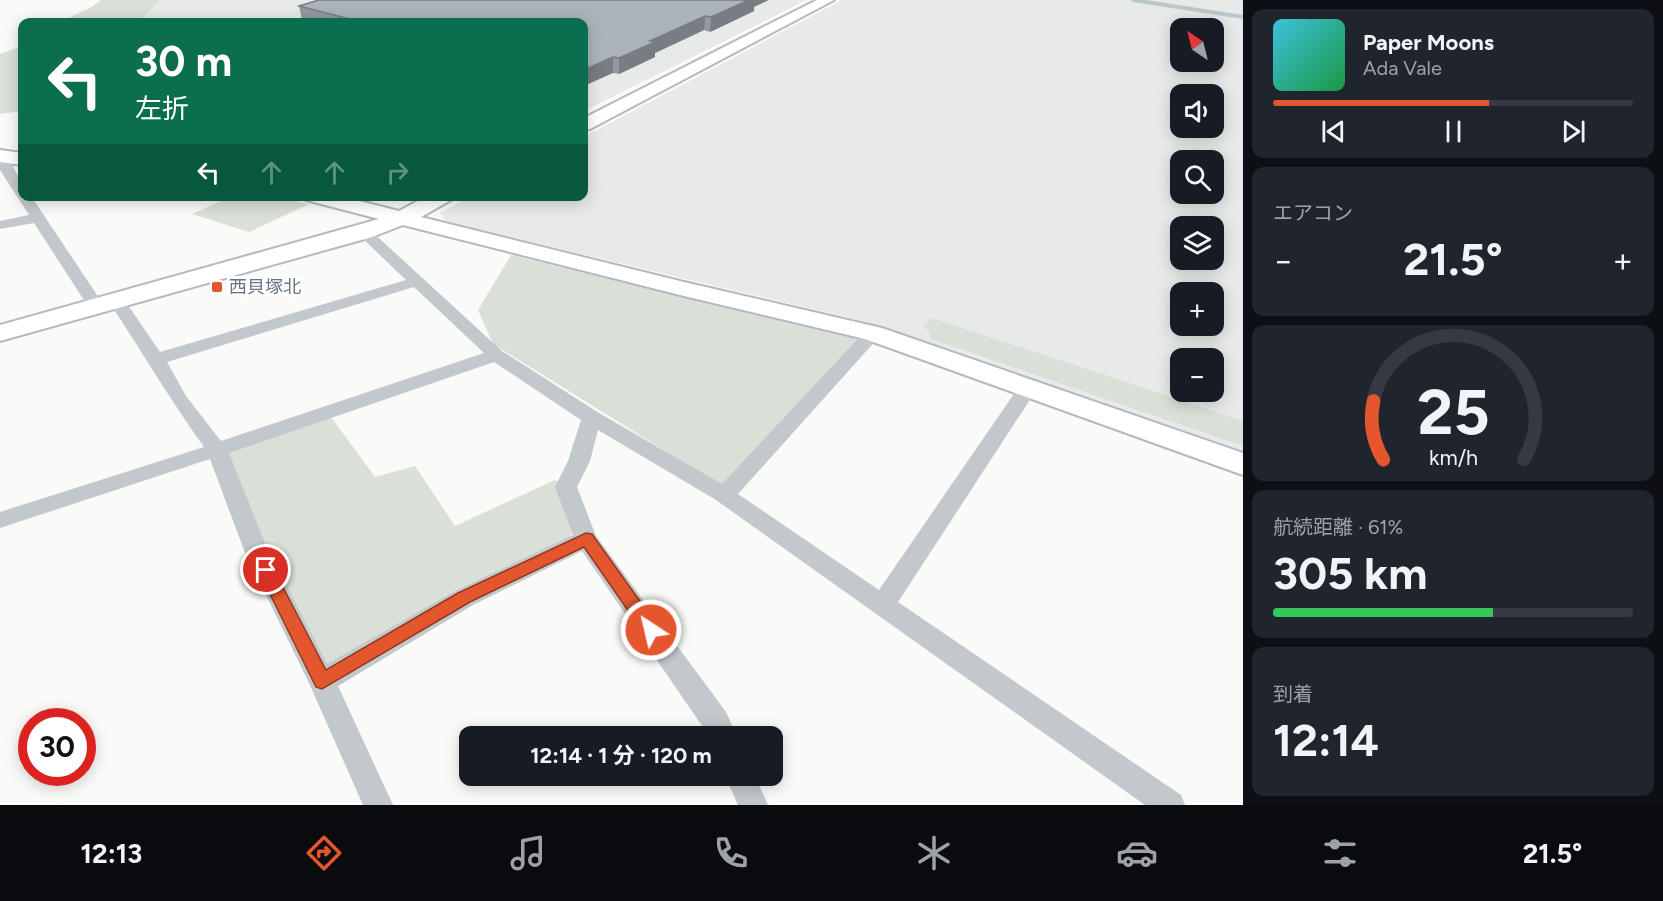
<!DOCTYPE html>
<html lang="ja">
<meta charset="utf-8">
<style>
body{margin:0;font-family:Figtree,"Noto Sans JP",sans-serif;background:#20242c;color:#f1f3f6;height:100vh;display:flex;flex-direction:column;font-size:22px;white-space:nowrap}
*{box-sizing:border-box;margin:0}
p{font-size:20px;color:#9ea1a6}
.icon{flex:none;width:33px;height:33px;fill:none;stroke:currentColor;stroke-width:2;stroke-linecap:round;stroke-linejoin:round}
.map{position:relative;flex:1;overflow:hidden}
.side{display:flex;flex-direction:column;gap:9px;padding:9px;background:#0d0f14;width:420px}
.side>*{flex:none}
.banner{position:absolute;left:18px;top:18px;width:570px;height:183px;border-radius:12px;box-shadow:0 3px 15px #0003;background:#0b6e4f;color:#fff;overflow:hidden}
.needle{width:39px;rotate:325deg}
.buttons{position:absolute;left:1170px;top:18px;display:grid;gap:12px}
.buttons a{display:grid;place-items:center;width:54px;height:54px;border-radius:12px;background:#171b24;box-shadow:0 3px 15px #0003;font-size:30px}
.speed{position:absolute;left:18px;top:708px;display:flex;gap:12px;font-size:30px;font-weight:700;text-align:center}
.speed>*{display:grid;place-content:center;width:78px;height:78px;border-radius:50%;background:#171b24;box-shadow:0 3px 15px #0003;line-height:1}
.speed .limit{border:9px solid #d22;background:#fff;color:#111}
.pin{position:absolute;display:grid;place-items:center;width:51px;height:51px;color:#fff;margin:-26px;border:3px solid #fff;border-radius:50%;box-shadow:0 2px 6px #0007}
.me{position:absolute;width:66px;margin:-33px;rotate:325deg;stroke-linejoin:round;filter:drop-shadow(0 0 4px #0008)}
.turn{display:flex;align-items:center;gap:21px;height:126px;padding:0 18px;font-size:27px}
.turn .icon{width:78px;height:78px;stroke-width:2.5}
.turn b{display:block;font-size:42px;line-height:51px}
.lanes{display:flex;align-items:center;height:57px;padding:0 18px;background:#0003;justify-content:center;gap:30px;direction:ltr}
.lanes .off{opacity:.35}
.big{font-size:45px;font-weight:700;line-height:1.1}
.side .widget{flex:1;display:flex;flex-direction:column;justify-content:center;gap:9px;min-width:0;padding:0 21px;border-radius:12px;background:#20242c}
.side .dial{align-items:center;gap:0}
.dial svg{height:156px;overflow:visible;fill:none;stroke:#363941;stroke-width:7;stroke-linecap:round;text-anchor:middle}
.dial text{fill:#f1f3f6;stroke:none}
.song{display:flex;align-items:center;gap:18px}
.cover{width:72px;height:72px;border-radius:9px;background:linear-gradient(135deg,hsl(190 70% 55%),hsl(140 70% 35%))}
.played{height:6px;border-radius:3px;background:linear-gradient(90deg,#e4572e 60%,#363941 60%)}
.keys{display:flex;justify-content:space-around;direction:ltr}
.heat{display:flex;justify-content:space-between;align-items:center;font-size:33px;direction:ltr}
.charge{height:9px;border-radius:4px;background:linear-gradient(90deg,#34c759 61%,#363941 0)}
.trip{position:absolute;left:459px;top:726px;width:324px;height:60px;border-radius:12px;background:#171b24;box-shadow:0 3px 15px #0003;font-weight:700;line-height:60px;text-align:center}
.menu{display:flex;height:96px;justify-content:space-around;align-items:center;background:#090b0e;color:#9ea1a6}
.menu .icon{width:42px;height:42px}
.menu .on{color:#e4572e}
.menu b{font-size:27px;color:#f1f3f6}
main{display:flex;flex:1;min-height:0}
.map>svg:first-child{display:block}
</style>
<main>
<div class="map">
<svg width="1243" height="805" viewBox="0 0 1243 805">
<rect width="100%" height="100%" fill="#fafaf8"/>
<!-- built -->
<path fill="#e8e9e9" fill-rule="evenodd" d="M 101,0 L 807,0 L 584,111 L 584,22 L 60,22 L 92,7 Z
M 842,0 L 1243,0 L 1243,455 L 891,330 L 855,319 L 446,222 L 440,213 L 470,197 L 584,196 L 584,137 ZM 1180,28 L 1214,28 L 1214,62 L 1180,62 ZM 1180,94 L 1214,94 L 1214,128 L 1180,128 ZM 1180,160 L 1214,160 L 1214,194 L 1180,194 ZM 1180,226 L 1214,226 L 1214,260 L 1180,260 ZM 1180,292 L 1214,292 L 1214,326 L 1180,326 ZM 1180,358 L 1214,358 L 1214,392 L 1180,392 Z"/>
<!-- green -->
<path fill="#dadfd7" d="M 101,0 L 159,0 L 139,22 L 60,22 L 92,7 Z
M 22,46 L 22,111 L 0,114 L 0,54 Z
M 232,196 L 273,197 L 309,204 L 249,232 L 192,214 Z
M 511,255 L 866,341 L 728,490 L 493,344 L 478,310 Z
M 932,318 L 1243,421 L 1243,446 L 931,339 L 928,331 L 923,326 Z
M 331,417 L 375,477 L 415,466 L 455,526 L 555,480 L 566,487 L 573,545 L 317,671 L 226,447 Z"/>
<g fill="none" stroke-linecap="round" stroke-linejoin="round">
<!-- stream -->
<path stroke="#bbc7cb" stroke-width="4" d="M 1133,0 L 1243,17"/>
<defs>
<path id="secondary" d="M 817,0 L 834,0 L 590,129 L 584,130 L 584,118 Z
M 0,150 L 22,153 L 22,165 L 0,162 Z
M 303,196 L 340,196 L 399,211 L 427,196 L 454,196 L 451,200 L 421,217 L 684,282 L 882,328 L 1243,453 L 1243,475 L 865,339 L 684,296 L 403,225 L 372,237 L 0,341 L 0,325 L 379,219 L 306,200 Z"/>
</defs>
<!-- secondary casing -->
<use href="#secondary" stroke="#b3babf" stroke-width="4"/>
<!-- street -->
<path fill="#c3c8cc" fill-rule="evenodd" d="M 0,152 L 6,153 L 22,184 L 22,196 L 31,196 L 105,307 L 103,311 L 91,311 L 34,223 L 0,229 L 0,221 L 29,215 L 0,170 Z
M 364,227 L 369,229 L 502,351 L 599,413 L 722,484 L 867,329 L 879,329 L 882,333 L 879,337 L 738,494 L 879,590 L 1020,385 L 1034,385 L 1037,389 L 898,602 L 1181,795 L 1185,805 L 1145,805 L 716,500 L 598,430 L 590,461 L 577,487 L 596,536 L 726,712 L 737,736 L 709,736 L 582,551 L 473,605 L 338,686 L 393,805 L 363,805 L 309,683 L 244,550 L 210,459 L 0,528 L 0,512 L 204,447 C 170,400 141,350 109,302 L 111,298 L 123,298 L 160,352 L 406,280 L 359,235 L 356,232 ZM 414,287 L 484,353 L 221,441 L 186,396 L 167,362 ZM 494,362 L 581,420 L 568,461 L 555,487 L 573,535 L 455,591 L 327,664 L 268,550 L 229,453 Z
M 725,776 L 755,776 L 768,805 L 738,805 Z"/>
<!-- secondary -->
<use href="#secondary" fill="#fff" fill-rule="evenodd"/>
</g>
<!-- wall -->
<path fill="#929a9f" d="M 299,6 L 754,7 L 754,11 L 710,32 L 704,30 L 655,53 L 655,57 L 619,74 L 613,73 L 584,22 L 310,22 L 302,20 Z"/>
<!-- shaded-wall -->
<path fill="#777d82" d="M 749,0 L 769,0 L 754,7 L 754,11 L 710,32 L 711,17 Z
M 705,16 L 704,30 L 655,53 L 655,57 L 619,74 L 619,58 L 650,41 Z
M 613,57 L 613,73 L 584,86 L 584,70 Z"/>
<!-- building -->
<path fill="#aab3b9" stroke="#777d82" stroke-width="1.5" d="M 319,0 L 749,0 L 711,17 L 705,16 L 650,41 L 655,42 L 619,58 L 613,57 L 584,70 L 584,22 L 361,22 L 299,6 Z"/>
<!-- route -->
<path fill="#e4572e" stroke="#94391e" stroke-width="1.5" d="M 586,533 L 592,534 L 657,625 L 660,630 L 657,635 L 651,637 L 645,635 L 584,547 L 470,602 L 322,689 L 316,687 L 258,570 L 260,566 L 266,564 L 272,566 L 326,670 L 458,593 Z"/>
<!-- markers -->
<rect fill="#e4572e" stroke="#fff" stroke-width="2" x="211" y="281" width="12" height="12" rx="3"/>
<g text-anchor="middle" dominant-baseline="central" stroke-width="6" stroke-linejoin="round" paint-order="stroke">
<!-- poi labels -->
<g font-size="18" fill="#657683" stroke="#fff" text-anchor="start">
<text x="229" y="287">西貝塚北</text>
</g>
</g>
</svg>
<div class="buttons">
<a><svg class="needle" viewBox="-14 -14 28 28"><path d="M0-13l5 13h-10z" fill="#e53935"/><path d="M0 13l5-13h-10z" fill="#9ea1a6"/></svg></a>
<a><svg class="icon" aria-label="sound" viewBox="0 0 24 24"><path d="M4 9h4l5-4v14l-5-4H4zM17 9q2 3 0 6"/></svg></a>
<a><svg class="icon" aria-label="search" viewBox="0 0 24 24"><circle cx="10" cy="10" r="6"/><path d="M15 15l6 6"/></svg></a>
<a><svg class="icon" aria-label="layers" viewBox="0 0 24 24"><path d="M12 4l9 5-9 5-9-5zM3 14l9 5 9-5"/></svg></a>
<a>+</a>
<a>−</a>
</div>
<div class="speed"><div class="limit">30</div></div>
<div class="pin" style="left:266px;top:570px;background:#d93025"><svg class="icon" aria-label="arrive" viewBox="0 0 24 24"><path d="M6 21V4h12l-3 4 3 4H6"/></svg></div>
<svg class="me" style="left:651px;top:630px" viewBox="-20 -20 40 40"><circle r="17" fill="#e4572e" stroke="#fff" stroke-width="3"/><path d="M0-11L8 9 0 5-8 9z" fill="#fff"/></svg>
<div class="trip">12:14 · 1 分 · 120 m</div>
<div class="banner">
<div class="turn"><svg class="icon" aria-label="left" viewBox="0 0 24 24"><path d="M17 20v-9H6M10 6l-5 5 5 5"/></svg><div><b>30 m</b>左折</div></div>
<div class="lanes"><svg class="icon" aria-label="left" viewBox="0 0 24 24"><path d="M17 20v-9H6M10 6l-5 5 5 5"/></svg><svg class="icon off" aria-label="ahead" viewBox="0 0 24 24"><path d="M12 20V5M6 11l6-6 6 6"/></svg><svg class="icon off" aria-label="ahead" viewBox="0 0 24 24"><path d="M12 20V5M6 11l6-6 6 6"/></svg><svg class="icon off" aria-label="right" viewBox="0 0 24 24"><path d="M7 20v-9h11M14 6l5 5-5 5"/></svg></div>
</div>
</div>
<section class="side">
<div class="widget">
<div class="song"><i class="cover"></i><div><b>Paper Moons</b><p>Ada Vale</p></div></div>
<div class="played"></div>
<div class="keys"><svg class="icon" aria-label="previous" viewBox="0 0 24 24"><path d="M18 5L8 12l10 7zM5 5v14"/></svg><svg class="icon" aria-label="pause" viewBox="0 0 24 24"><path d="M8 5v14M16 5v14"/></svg><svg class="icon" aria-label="next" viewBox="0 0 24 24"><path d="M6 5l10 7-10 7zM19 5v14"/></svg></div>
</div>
<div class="widget"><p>エアコン</p>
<div class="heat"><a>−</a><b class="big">21.5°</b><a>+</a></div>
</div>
<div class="widget dial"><svg viewBox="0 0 100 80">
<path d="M14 69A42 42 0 1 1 86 69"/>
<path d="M14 69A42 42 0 0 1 9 39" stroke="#e4572e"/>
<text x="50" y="56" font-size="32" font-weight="700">25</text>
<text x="50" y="72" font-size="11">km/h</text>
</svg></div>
<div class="widget"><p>航続距離 · 61%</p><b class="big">305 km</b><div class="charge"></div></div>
<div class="widget"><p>到着</p><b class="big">12:14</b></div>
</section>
</main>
<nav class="menu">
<b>12:13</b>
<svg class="icon on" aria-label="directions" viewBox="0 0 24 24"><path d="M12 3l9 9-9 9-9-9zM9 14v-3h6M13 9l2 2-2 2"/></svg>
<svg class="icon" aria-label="music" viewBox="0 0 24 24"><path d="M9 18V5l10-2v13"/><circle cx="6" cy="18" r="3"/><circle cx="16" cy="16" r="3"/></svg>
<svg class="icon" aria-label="phone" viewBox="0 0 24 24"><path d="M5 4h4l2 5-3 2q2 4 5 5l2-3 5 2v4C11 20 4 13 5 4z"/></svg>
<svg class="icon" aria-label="climate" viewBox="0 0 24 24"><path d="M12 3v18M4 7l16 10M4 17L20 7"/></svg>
<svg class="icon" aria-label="car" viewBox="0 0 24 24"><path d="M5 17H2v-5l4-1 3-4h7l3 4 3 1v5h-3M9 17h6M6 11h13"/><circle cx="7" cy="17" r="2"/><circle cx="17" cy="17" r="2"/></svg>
<svg class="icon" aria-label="filters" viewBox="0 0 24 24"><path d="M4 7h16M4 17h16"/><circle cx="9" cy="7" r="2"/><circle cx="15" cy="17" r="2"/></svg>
<b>21.5°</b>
</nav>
